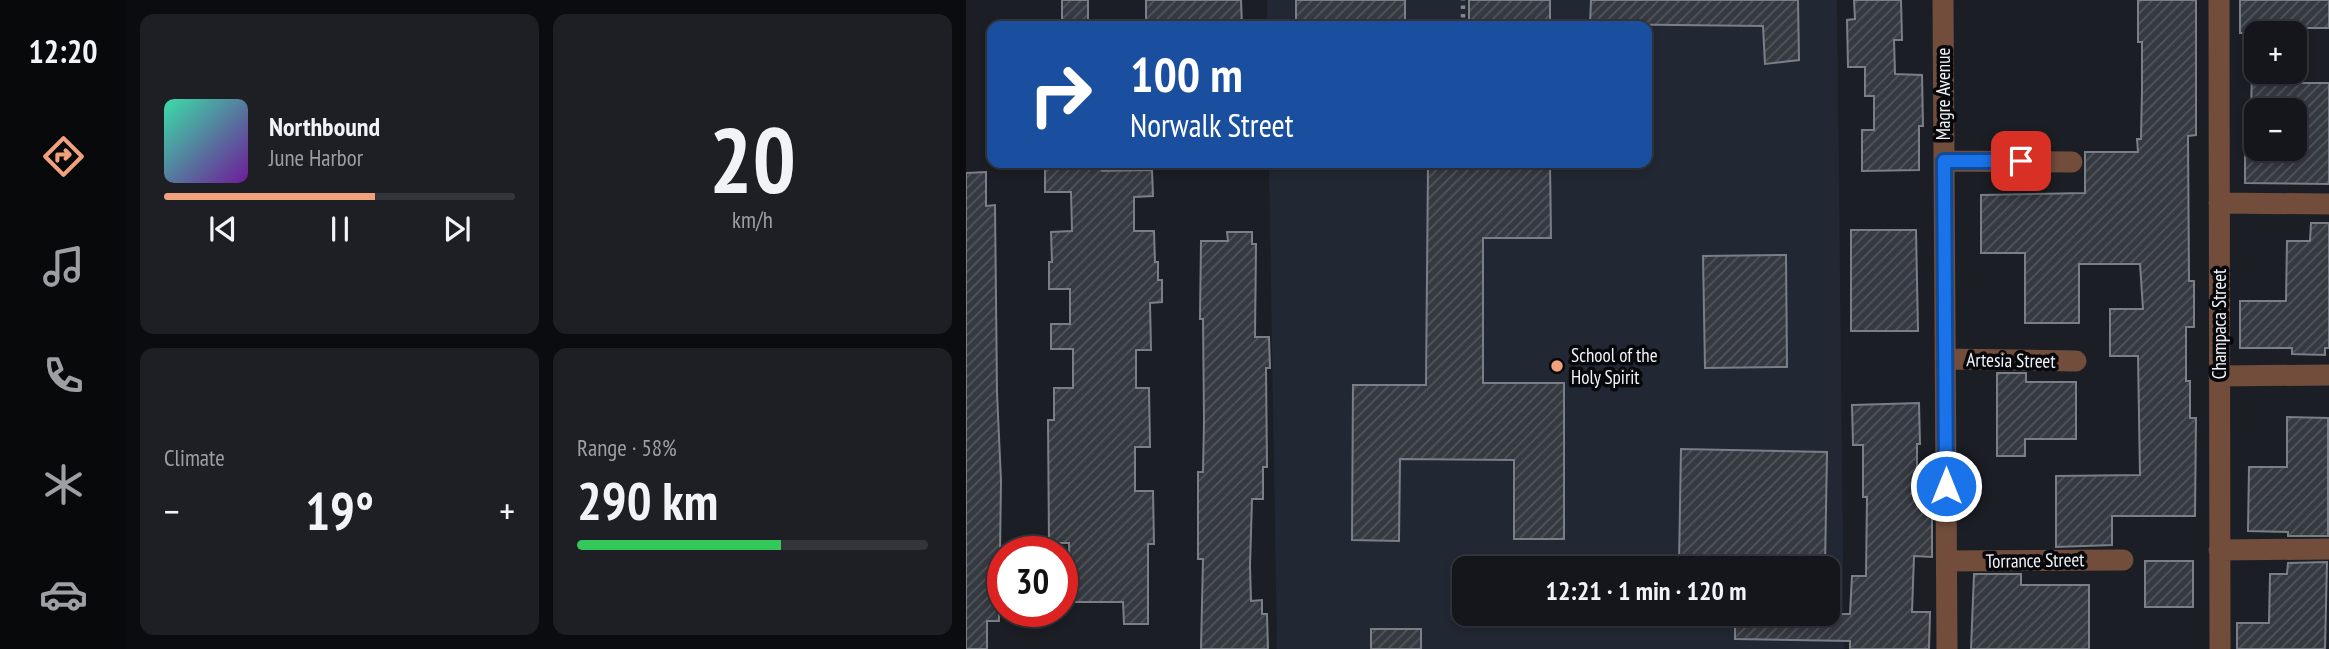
<!DOCTYPE html>
<meta charset="utf-8">
<style>
body{margin:0;font-family:"PT Sans Narrow",sans-serif;background:#1d1f24;color:#f1f3f6;height:100vh;display:flex;flex-direction:column;font-size:26px;white-space:nowrap}
*{box-sizing:border-box;margin:0}
p{font-size:23px;color:#9d9fa3}
.icon{flex:none;width:38px;height:38px;fill:none;stroke:currentColor;stroke-width:2;stroke-linecap:round;stroke-linejoin:round}
.map{position:relative;flex:1;overflow:hidden}
.sheet{display:flex;flex-direction:column;gap:14px;padding:14px;background:#0b0c0f;width:840px}
.sheet>*{flex:none}
.hud{position:absolute;left:21px;top:21px;width:665px;height:147px;border-radius:14px;box-shadow:0 4px 10px #0003,0 0 0 2px #33353a;background:#1a4fa0;color:#fff;overflow:hidden}
.fabs{position:absolute;left:1278px;top:21px;display:grid;gap:14px}
.fabs a{display:grid;place-items:center;width:63px;height:63px;border-radius:14px;background:#14161b;box-shadow:0 4px 10px #0003,0 0 0 2px #33353a;font-size:35px}
.speed{position:absolute;left:21px;top:536px;display:flex;gap:14px;font-size:35px;font-weight:700;text-align:center}
.speed>*{display:grid;place-content:center;width:91px;height:91px;border-radius:50%;background:#14161b;box-shadow:0 4px 10px #0003,0 0 0 2px #33353a;line-height:1}
.speed .limit{border:10px solid #d22;background:#fff;color:#111}
.pin{position:absolute;display:grid;place-items:center;width:60px;height:60px;color:#fff;margin:-30px;border-radius:14px;box-shadow:0 4px 10px #0006}
.me{position:absolute;width:77px;margin:-38px;rotate:0deg;stroke-linejoin:round;filter:drop-shadow(0 0 5px #0008)}
.turn{display:flex;align-items:center;gap:24px;height:147px;padding:0 28px;font-size:32px}
.turn .icon{width:91px;height:91px;stroke-width:2.5}
.turn b{display:block;font-size:49px;line-height:60px}
.big{font-size:52px;font-weight:700;line-height:1.1}
.sheet .tile{flex:1;display:flex;flex-direction:column;justify-content:center;gap:10px;min-width:0;padding:0 24px;border-radius:14px;background:#1d1f24}
.sheet .dial{align-items:center;gap:0}
.dial b{font-size:91px;line-height:1}
.song{display:flex;align-items:center;gap:21px}
.cover{width:84px;height:84px;border-radius:10px;background:linear-gradient(135deg,hsl(160 70% 55%),hsl(280 70% 35%))}
.played{height:7px;border-radius:4px;background:linear-gradient(90deg,#f1a17c 60%,#33353a 60%)}
.keys{display:flex;justify-content:space-around;direction:ltr}
.heat{display:flex;justify-content:space-between;align-items:center;font-size:38px;direction:ltr}
.charge{height:10px;border-radius:5px;background:linear-gradient(90deg,#34c759 58%,#33353a 0)}
.sheet .tiles{flex:1;display:grid;gap:14px;grid-template-columns:repeat(2,1fr)}
.trip{position:absolute;left:486px;top:556px;width:388px;height:70px;border-radius:14px;background:#14161b;box-shadow:0 4px 10px #0003,0 0 0 2px #33353a;font-weight:700;line-height:70px;text-align:center}
main{display:flex;flex:1;min-height:0}
.tab-bar{display:flex;flex-direction:column;width:126px;justify-content:space-around;align-items:center;background:#08090b;color:#9d9fa3}
.tab-bar .icon{width:49px;height:49px}
.tab-bar .on{color:#f1a17c}
.tab-bar b{font-size:32px;color:#f1f3f6}
.map>svg:first-child{display:block}
</style>
<main>
<nav class="tab-bar">
<b>12:20</b>
<svg class="icon on" aria-label="directions" viewBox="0 0 24 24"><path d="M12 3l9 9-9 9-9-9zM9 14v-3h6M13 9l2 2-2 2"/></svg>
<svg class="icon" aria-label="music" viewBox="0 0 24 24"><path d="M9 18V5l10-2v13"/><circle cx="6" cy="18" r="3"/><circle cx="16" cy="16" r="3"/></svg>
<svg class="icon" aria-label="phone" viewBox="0 0 24 24"><path d="M5 4h4l2 5-3 2q2 4 5 5l2-3 5 2v4C11 20 4 13 5 4z"/></svg>
<svg class="icon" aria-label="climate" viewBox="0 0 24 24"><path d="M12 3v18M4 7l16 10M4 17L20 7"/></svg>
<svg class="icon" aria-label="car" viewBox="0 0 24 24"><path d="M5 17H2v-5l4-1 3-4h7l3 4 3 1v5h-3M9 17h6M6 11h13"/><circle cx="7" cy="17" r="2"/><circle cx="17" cy="17" r="2"/></svg>
</nav>
<section class="sheet">
<div class="tiles">
<div class="tile">
<div class="song"><i class="cover"></i><div><b>Northbound</b><p>June Harbor</p></div></div>
<div class="played"></div>
<div class="keys"><svg class="icon" aria-label="previous" viewBox="0 0 24 24"><path d="M18 5L8 12l10 7zM5 5v14"/></svg><svg class="icon" aria-label="pause" viewBox="0 0 24 24"><path d="M8 5v14M16 5v14"/></svg><svg class="icon" aria-label="next" viewBox="0 0 24 24"><path d="M6 5l10 7-10 7zM19 5v14"/></svg></div>
</div>
<div class="tile dial"><b>20</b><p>km/h</p></div>
<div class="tile"><p>Climate</p>
<div class="heat"><a>−</a><b class="big">19°</b><a>+</a></div>
</div>
<div class="tile"><p>Range · 58%</p><b class="big">290 km</b><div class="charge"></div></div>
</div>
</section>
<div class="map">
<svg width="1363" height="649" viewBox="0 0 1363 649">
<defs>
<pattern id="building-hatch" width="6" height="6" patternUnits="userSpaceOnUse" patternTransform="scale(1.75)"><rect width="6" height="6" fill="#353940"/><path d="M-1 1l2-2M0 6l6-6M5 7l2-2" fill="none" stroke="#53565c"/></pattern>
</defs>
<rect width="100%" height="100%" fill="#1b1e24"/>
<!-- built -->
<path fill="#222833" fill-rule="evenodd" d="M 301,0 L 871,0 L 878,649 L 311,649 L 303,163 L 681,163 L 681,26 L 301,26 ZM 499,569 L 863,569 L 863,614 L 499,614 Z"/>
<!-- building -->
<path fill="url(#building-hatch)" stroke="#7a7e86" stroke-width="2" d="M 96,0 L 122,0 L 122,26 L 96,26 Z
M 180,0 L 275,0 L 276,26 L 180,26 Z
M 330,0 L 439,0 L 439,26 L 330,26 Z
M 503,0 L 584,0 L 584,26 L 503,26 Z
M 625,0 L 832,0 L 833,60 L 799,64 L 797,26 L 624,24 Z
M 888,0 L 935,0 L 936,40 L 928,40 L 929,74 L 956,75 L 957,126 L 953,126 L 953,170 L 896,171 L 896,130 L 908,130 L 908,96 L 899,96 L 899,67 L 882,67 L 881,20 L 889,19 Z
M 1172,0 L 1230,0 L 1230,135 L 1222,136 L 1223,281 L 1228,281 L 1228,327 L 1220,327 L 1220,381 L 1224,381 L 1224,418 L 1230,418 L 1229,516 L 1146,516 L 1146,545 L 1090,547 L 1090,476 L 1174,475 L 1172,356 L 1144,356 L 1144,309 L 1177,309 L 1174,264 L 1113,264 L 1113,323 L 1059,323 L 1059,253 L 1015,253 L 1015,195 L 1119,193 L 1119,152 L 1172,152 L 1171,139 L 1175,139 L 1176,90 L 1176,42 L 1172,42 Z
M 1274,0 L 1363,0 L 1363,28 L 1326,28 L 1326,33 L 1274,33 Z
M 1286,72 L 1325,72 L 1325,83 L 1363,83 L 1363,184 L 1279,183 L 1279,149 L 1328,149 L 1328,110 L 1285,110 Z
M 79,163 L 136,163 L 136,171 L 186,170 L 187,196 L 168,197 L 168,231 L 188,231 L 189,262 L 192,262 L 192,280 L 196,280 L 196,302 L 184,303 L 185,350 L 170,350 L 170,388 L 183,388 L 184,447 L 169,447 L 169,491 L 187,491 L 188,544 L 182,544 L 182,624 L 158,624 L 157,602 L 96,602 L 96,579 L 104,579 L 103,543 L 83,543 L 82,420 L 88,420 L 88,388 L 107,388 L 107,349 L 85,349 L 85,324 L 104,324 L 104,289 L 83,289 L 83,262 L 86,262 L 85,232 L 106,231 L 105,192 L 79,192 Z
M 535,163 L 584,163 L 585,238 L 517,238 L 517,383 L 598,383 L 598,539 L 548,539 L 548,460 L 434,459 L 433,541 L 386,540 L 387,385 L 460,385 L 462,167 L 535,168 Z
M 20,172 L 20,206 L 29,205 L 31,392 L 35,481 L 33,621 L 21,621 L 21,649 L 0,649 L 0,173 Z
M 1345,223 L 1363,223 L 1363,348 L 1359,348 L 1359,355 L 1326,354 L 1326,348 L 1274,348 L 1274,301 L 1320,301 L 1321,241 L 1344,241 Z
M 885,230 L 950,230 L 952,331 L 885,331 Z
M 261,232 L 286,232 L 286,244 L 290,244 L 289,337 L 303,337 L 304,368 L 300,368 L 301,467 L 297,467 L 297,499 L 286,499 L 284,566 L 285,601 L 296,600 L 296,614 L 301,614 L 302,649 L 235,649 L 237,559 L 232,559 L 232,472 L 237,472 L 238,422 L 237,319 L 234,319 L 235,241 L 262,241 Z
M 820,255 L 821,367 L 739,368 L 737,256 Z
M 1031,373 L 1060,373 L 1060,382 L 1110,382 L 1110,439 L 1059,439 L 1059,456 L 1031,456 Z
M 953,403 L 954,444 L 951,444 L 951,505 L 966,505 L 966,557 L 948,556 L 946,612 L 964,612 L 963,649 L 884,649 L 884,641 L 769,639 L 769,614 L 884,614 L 886,576 L 900,576 L 901,497 L 897,497 L 897,445 L 887,445 L 886,405 Z
M 1321,417 L 1362,418 L 1362,536 L 1322,536 L 1322,532 L 1282,531 L 1283,467 L 1321,467 Z
M 715,449 L 861,452 L 859,566 L 713,563 Z
M 1179,561 L 1227,561 L 1227,607 L 1179,607 Z
M 1361,562 L 1359,649 L 1271,649 L 1271,623 L 1303,623 L 1304,574 L 1321,574 L 1322,563 Z
M 1008,574 L 1055,574 L 1055,585 L 1123,585 L 1123,649 L 1005,649 Z
M 405,629 L 455,629 L 455,649 L 405,649 Z"/>
<g fill="none" stroke-linecap="round" stroke-linejoin="round">
<!-- path -->
<path stroke="#83858b" stroke-width="4.5" stroke-dasharray="3.5 5" stroke-linecap="butt" d="M 497,26 L 497,0"/>
<!-- minor -->
<path stroke="#724d3c" stroke-width="21" d="M 977,0 L 981,649
M 1253,0 L 1254,649
M 978,161 L 1106,162
M 1253,203 L 1363,204
M 979,359 L 1110,361
M 1253,376 L 1363,375
M 1253,550 L 1363,549
M 981,561 L 1157,560"/>
</g>
<g fill="none" stroke-linecap="round" stroke-linejoin="round">
<defs>
<path id="route" d="M 980,486 L 978,161 L 1055,161"/>
</defs>
<!-- route casing -->
<use href="#route" stroke="#114b97" stroke-width="18"/>
<!-- route -->
<use href="#route" stroke="#1a73e8" stroke-width="12"/>
</g>
<!-- markers -->
<circle fill="#f1a17c" stroke="#07080b" stroke-width="2.5" cx="591" cy="366" r="7"/>
<g text-anchor="middle" dominant-baseline="central" stroke-width="7" stroke-linejoin="round" paint-order="stroke">
<!-- street labels -->
<g font-size="19" fill="#f2f4f9" stroke="#07080b">
<text transform="translate(977 94) rotate(-90)">Magre Avenue</text>
<text transform="translate(1253 324) rotate(-90)">Champaca Street</text>
<text transform="translate(1045 360) rotate(1)">Artesia Street</text>
<text transform="translate(1069 560) rotate(-1)">Torrance Street</text>
</g>
<!-- poi labels -->
<g font-size="19" fill="#f2f4f9" stroke="#07080b" text-anchor="start">
<text x="605" y="355">School of the<tspan x="605" dy="22">Holy Spirit</tspan></text>
</g>
</g>
</svg>
<div class="fabs">
<a>+</a>
<a>−</a>
</div>
<div class="speed"><div class="limit">30</div></div>
<div class="pin" style="left:1055px;top:161px;background:#d93025"><svg class="icon" aria-label="arrive" viewBox="0 0 24 24"><path d="M6 21V4h12l-3 4 3 4H6"/></svg></div>
<svg class="me" style="left:980px;top:486px" viewBox="-20 -20 40 40"><circle r="17" fill="#1a73e8" stroke="#fff" stroke-width="3"/><path d="M0-11L8 9 0 5-8 9z" fill="#fff"/></svg>
<div class="trip">12:21 · 1 min · 120 m</div>
<div class="hud">
<div class="turn"><svg class="icon" aria-label="right" viewBox="0 0 24 24"><path d="M7 20v-9h11M14 6l5 5-5 5"/></svg><div><b>100 m</b>Norwalk Street</div></div>
</div>
</div>
</main>
